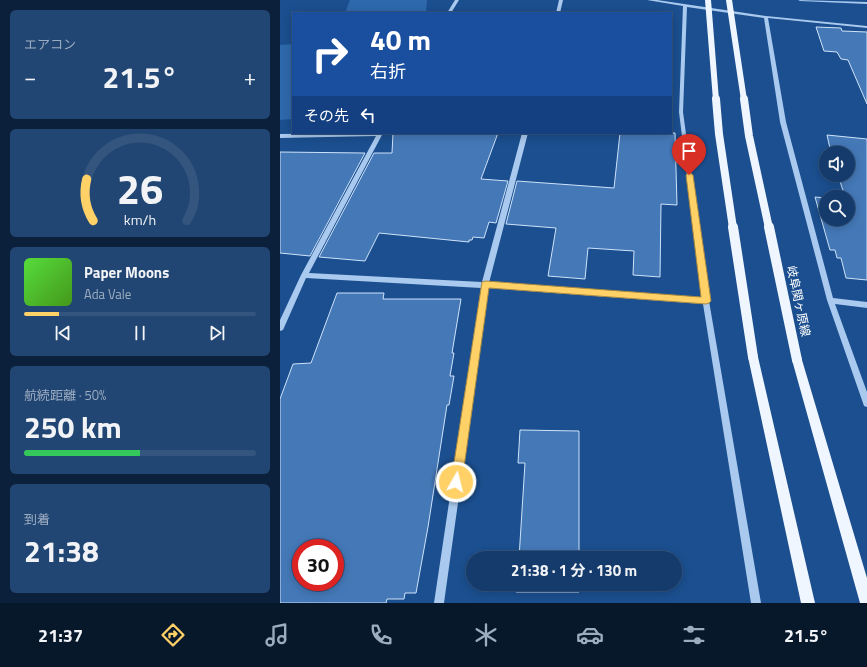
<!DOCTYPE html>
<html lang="ja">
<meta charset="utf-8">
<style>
body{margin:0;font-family:"Titillium Web","Noto Sans JP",sans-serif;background:#214673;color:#f1f3f6;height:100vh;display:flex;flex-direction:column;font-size:15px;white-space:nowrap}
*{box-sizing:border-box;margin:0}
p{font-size:13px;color:#9dadc1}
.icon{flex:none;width:22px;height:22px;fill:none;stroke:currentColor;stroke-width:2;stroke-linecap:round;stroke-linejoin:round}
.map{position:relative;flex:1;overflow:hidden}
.side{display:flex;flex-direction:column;gap:10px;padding:10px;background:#0b203b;width:280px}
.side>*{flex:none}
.hud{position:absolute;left:12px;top:12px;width:380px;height:122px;border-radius:0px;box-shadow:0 2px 10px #0003,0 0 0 1px #33557e;background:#1a4fa0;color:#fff;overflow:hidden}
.controls{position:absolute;left:539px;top:146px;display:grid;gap:8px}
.controls a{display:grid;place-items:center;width:36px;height:36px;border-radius:50%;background:#143b6b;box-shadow:0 2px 10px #0003,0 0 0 1px #33557e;font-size:20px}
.speed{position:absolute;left:12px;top:539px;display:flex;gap:8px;font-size:20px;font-weight:700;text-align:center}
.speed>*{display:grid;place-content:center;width:52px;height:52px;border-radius:50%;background:#143b6b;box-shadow:0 2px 10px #0003,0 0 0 1px #33557e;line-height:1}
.speed .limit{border:6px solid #d22;background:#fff;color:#111}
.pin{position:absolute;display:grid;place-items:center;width:34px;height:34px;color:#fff;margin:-41px -17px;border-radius:50% 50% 50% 0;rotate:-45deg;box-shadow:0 0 4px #0007}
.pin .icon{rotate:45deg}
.me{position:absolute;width:44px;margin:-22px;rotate:8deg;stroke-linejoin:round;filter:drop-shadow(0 0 3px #0008)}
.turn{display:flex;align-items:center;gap:14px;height:84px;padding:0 12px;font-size:18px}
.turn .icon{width:52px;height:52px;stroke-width:2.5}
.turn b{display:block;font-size:28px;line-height:34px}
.then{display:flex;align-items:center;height:38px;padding:0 12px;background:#0003;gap:8px;font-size:15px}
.big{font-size:30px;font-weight:700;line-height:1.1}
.side .card{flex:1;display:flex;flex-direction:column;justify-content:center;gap:6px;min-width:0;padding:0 14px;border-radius:6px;background:#214673}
.side .dial{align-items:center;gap:0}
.dial svg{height:104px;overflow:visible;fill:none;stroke:#33557e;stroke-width:7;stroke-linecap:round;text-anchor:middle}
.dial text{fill:#f1f3f6;stroke:none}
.song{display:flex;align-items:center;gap:12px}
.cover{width:48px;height:48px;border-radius:6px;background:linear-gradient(135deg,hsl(110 70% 55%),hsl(100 70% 35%))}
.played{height:4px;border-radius:2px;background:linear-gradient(90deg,#ffd166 15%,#33557e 15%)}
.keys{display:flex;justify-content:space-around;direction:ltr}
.heat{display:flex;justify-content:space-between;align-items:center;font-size:22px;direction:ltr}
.charge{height:6px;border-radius:3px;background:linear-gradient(90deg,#34c759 50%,#33557e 0)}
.trip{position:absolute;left:186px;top:551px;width:216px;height:40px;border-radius:20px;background:#143b6b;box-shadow:0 2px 10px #0003,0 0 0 1px #33557e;font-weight:700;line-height:40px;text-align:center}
.tabs{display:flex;height:64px;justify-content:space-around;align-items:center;background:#08182b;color:#9dadc1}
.tabs .icon{width:28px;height:28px}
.tabs .current{color:#ffd166}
.tabs b{font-size:18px;color:#f1f3f6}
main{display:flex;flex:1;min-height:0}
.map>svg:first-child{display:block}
</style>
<main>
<section class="side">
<div class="card"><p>エアコン</p>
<div class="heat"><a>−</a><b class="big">21.5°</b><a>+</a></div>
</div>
<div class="card dial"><svg viewBox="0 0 100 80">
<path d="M14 69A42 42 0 1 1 86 69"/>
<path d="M14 69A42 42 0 0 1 9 37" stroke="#ffd166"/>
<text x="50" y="56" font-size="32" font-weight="700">26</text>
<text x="50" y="72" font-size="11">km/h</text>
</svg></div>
<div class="card">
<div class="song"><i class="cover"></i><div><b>Paper Moons</b><p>Ada Vale</p></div></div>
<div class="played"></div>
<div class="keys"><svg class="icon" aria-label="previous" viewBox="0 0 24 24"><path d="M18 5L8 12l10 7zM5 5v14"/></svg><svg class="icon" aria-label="pause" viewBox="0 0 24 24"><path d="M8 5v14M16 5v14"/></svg><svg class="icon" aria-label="next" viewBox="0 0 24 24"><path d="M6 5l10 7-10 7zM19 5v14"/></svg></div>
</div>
<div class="card"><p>航続距離 · 50%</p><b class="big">250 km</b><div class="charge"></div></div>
<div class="card"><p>到着</p><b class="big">21:38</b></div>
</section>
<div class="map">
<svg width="587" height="603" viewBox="0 0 587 603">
<rect width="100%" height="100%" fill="#1b4f8f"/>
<!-- green -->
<path fill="#2e69ad" d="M 70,0 L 147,0 L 146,13 L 65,13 Z
M 13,44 L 13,119 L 0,120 L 0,45 Z"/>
<!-- building -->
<path fill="#4478b7" stroke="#cfe3fa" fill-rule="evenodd" d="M 536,27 L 561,28 L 562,31 L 587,32 L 587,104 L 568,60 L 561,59 L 557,52 L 544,51 Z
M 113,133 L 218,133 L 201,179 L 228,181 L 216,223 L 209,222 L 204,238 L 193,237 L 192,240 L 189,240 L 189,242 L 99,233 L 85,261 L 39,257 L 94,153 L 112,153 Z
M 340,133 L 395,133 L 397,205 L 381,204 L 380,277 L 353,275 L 354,251 L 308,248 L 305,279 L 268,276 L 276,228 L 226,224 L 237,181 L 334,188 Z
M 547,135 L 587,139 L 587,280 L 566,278 L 561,258 L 557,258 L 555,250 L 550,250 L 535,197 L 546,198 L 546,219 L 568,219 L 568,197 L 565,197 L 558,175 L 568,175 L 568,153 L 551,153 Z
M 0,152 L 85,153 L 30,256 L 0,253 Z
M 57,293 L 104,293 L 103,299 L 181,299 L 172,353 L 174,353 L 170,376 L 174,376 L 169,405 L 167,405 L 148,527 L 136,593 L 125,593 L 124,599 L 107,599 L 106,603 L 0,603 L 0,399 L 13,364 L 31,363 ZM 21,548 L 55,548 L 55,582 L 21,582 Z
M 240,430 L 299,431 L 299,558 L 239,558 L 245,463 L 238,463 Z
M 237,584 L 299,584 L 299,592 L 236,592 Z"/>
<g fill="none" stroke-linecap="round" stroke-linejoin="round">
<!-- minor -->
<path fill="#a9c9ee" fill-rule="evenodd" d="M 175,0 L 179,0 L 171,13 L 167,13 Z
M 279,0 L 283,0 L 280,13 L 276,13 Z
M 367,0 L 377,0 L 486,16 L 587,26 L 587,28 L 488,18 L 506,122 L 553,298 L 587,302 L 587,308 L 555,304 L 587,392 L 587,407 L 584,406 L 583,403 L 547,300 L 500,122 L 484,18 L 407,7 L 403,112 L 429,301 L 481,603 L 471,603 L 423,304 L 208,288 L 164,603 L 154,603 L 201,288 L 26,278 L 3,330 L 0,331 L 0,320 L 21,275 L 96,136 L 0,138 L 0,134 L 103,133 L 29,273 L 202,282 L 242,133 L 248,133 L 209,283 L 422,298 L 399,112 L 403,6 Z
M 518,0 L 587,2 L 587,4 L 520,1 Z"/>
<!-- major -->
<path fill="#f0f6ff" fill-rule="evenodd" d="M 473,352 L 477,354 L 478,357 L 535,603 L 521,603 L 468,357 L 469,354 Z
M 517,355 L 521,357 L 522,360 L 587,578 L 587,603 L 580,603 L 512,360 L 513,357 Z"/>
<!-- major-bridge-far2 -->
<path stroke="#f0f6ff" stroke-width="6" d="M 428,0 L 436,100
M 449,0 L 464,100"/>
<!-- major-bridge-far1 -->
<path stroke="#f0f6ff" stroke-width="8" d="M 436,99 L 439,134 L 453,228
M 464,99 L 469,136 L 489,228"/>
<!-- major-bridge -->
<path stroke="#f0f6ff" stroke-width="10" d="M 453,227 L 473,357
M 489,227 L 517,360"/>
</g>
<!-- route -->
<path fill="#ffd166" stroke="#a68842" d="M 409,172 L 413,175 L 431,301 L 429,303 L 426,304 L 209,288 L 182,482 L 181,486 L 176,488 L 172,486 L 171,482 L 202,282 L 206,281 L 421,297 L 406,175 Z"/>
<g text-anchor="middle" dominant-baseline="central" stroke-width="4" stroke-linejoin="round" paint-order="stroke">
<!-- street labels -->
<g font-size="12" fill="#fff" stroke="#1b4f8f">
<text transform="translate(519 301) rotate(78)">岐阜関ヶ原線</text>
</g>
</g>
</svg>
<div class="controls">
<a><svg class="icon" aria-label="sound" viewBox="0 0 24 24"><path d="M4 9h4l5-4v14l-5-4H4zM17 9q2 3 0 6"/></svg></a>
<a><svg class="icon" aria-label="search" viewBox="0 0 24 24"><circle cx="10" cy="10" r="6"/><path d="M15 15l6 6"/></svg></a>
</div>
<div class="speed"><div class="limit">30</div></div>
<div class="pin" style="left:409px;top:175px;background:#d93025"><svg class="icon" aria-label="arrive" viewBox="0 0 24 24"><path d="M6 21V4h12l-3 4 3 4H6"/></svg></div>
<svg class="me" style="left:176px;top:482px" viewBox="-20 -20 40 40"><circle r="17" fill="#ffd166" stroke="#fff" stroke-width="3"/><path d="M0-11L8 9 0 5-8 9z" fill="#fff"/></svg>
<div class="trip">21:38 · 1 分 · 130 m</div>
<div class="hud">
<div class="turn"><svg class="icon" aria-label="right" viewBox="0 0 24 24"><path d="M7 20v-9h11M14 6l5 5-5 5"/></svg><div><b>40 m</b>右折</div></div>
<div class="then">その先<svg class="icon" aria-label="left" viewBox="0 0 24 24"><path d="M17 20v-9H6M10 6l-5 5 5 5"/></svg></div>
</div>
</div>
</main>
<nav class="tabs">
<b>21:37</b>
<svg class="icon current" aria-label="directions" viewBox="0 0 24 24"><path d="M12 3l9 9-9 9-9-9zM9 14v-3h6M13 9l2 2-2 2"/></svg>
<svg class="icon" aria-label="music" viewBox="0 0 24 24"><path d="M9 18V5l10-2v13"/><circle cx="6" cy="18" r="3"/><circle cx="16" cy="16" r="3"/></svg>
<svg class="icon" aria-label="phone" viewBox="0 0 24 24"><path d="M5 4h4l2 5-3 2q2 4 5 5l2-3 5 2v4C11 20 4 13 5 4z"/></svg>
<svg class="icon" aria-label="climate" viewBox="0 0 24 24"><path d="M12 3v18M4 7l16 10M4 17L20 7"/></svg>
<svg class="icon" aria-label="car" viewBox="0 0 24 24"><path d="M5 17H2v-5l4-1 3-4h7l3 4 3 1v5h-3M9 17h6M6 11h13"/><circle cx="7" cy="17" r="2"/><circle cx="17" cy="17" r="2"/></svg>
<svg class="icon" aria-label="filters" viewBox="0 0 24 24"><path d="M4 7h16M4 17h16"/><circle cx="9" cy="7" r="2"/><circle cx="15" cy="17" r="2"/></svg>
<b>21.5°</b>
</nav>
